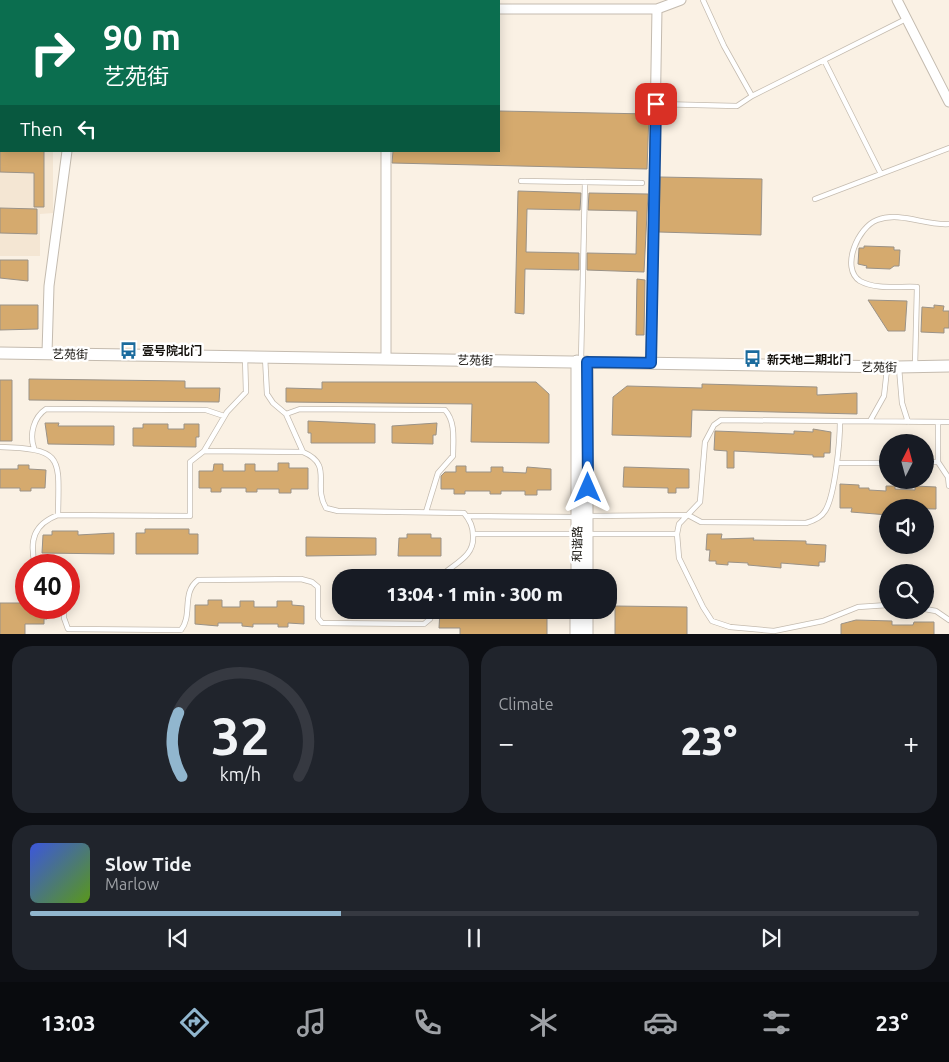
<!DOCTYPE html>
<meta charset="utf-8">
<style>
body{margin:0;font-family:Ubuntu,"Noto Sans SC",sans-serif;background:#20242c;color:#f1f3f6;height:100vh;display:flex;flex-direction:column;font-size:19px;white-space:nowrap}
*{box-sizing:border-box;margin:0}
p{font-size:16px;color:#9ea1a6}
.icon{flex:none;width:28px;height:28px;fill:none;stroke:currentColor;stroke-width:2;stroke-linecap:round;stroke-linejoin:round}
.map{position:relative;height:634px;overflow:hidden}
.drawer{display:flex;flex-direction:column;gap:12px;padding:12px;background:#0d0f14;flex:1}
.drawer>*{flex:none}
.hud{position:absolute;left:0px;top:0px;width:500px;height:152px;box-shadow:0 2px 12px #0003;background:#0b6e4f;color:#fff;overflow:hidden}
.needle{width:32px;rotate:6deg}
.controls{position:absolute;left:879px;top:434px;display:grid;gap:10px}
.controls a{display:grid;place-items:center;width:55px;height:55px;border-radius:50%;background:#171b24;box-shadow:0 2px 12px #0003;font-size:25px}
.speed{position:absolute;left:15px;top:554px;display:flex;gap:10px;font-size:25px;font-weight:700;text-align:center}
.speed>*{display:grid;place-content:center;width:65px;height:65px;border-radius:50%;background:#171b24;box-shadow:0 2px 12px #0003;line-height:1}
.speed .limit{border:8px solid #d22;background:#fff;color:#111}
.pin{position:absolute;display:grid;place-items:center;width:42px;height:42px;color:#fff;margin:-21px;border-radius:10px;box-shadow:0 2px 8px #0006}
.me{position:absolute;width:55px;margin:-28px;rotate:0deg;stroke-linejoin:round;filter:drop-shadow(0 0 4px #0008)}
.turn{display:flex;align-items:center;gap:18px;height:105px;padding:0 20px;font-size:22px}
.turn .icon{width:65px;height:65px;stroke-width:2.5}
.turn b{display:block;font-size:35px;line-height:42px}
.then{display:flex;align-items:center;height:48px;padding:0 20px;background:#0003;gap:10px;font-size:19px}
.big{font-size:38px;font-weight:800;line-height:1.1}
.drawer .tile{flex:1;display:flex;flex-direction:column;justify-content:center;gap:8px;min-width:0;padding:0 18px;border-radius:20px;background:#20242c}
.drawer .dial{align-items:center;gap:0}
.dial svg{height:130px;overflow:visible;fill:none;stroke:#363941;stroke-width:7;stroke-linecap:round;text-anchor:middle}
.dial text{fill:#f1f3f6;stroke:none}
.song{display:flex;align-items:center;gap:15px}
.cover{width:60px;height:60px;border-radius:8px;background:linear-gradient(135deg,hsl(230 70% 55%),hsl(90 70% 35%))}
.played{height:5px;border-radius:2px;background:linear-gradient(90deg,#91b6ce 35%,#363941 35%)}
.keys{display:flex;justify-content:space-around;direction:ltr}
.heat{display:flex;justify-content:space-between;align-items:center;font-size:28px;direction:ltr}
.drawer .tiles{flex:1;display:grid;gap:12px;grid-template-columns:1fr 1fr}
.tile:last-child{grid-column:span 2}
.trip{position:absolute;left:332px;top:569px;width:285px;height:50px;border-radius:20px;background:#171b24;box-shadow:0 2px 12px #0003;font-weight:800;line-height:50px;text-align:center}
.tab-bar{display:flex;height:80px;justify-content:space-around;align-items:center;background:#090b0e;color:#9ea1a6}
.tab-bar .icon{width:35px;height:35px}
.tab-bar .on{color:#91b6ce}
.tab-bar b{font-size:22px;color:#f1f3f6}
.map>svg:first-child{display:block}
</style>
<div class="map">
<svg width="949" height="635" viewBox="0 0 949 635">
<rect width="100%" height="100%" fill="#faf1e4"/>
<!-- built -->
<path fill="#f4e6d3" d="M 0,148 L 1,151 L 53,151 L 53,213 L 40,214 L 40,256 L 0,256 Z"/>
<!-- building -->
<path fill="#d5aa6e" stroke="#9a9287" d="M 499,111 L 649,114 L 647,169 L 392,163 L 393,151 L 499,151 Z
M 0,151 L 44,151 L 44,207 L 34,207 L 34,173 L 0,172 Z
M 660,177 L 762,179 L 761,235 L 659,232 Z
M 518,191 L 581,193 L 580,210 L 527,209 L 526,252 L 579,253 L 579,270 L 525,269 L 524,314 L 515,313 Z
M 589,193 L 648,194 L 644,272 L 587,270 L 587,253 L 636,254 L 637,211 L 588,210 Z
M 0,208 L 37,209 L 37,234 L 0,233 Z
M 864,246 L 894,247 L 894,250 L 900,250 L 899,266 L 894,266 L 890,269 L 866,268 L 867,266 L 858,264 L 859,248 L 864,248 Z
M 0,260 L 28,260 L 28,281 L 0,278 Z
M 637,279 L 645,280 L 644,335 L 636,335 Z
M 868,300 L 907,301 L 905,331 L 888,331 Z
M 0,305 L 38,305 L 38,329 L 0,330 Z
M 934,305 L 944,306 L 943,311 L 949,311 L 949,328 L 944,328 L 944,333 L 921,332 L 922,307 L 934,308 Z
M 29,379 L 185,381 L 185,388 L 220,388 L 219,402 L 29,400 Z
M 0,380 L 12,380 L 12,441 L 0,441 Z
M 322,382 L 536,382 L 549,394 L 549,443 L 471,442 L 472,404 L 286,402 L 286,388 L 322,389 Z
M 702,384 L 817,387 L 817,395 L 857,393 L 857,414 L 692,410 L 691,437 L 612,435 L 613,397 L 627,386 L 702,388 Z
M 308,421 L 375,424 L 375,443 L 311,443 L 311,433 L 308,433 Z
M 45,423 L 59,423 L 58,426 L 114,426 L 114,445 L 48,444 Z
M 437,423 L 436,435 L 433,435 L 433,444 L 392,443 L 392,426 Z
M 143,424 L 168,424 L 168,429 L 184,429 L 184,424 L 199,424 L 199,437 L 196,437 L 196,447 L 133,446 L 133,428 L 143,428 Z
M 813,429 L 831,432 L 830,453 L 824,453 L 824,457 L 813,457 L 813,455 L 734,451 L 734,468 L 727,468 L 727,451 L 714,450 L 715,431 L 794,434 L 794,431 L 813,432 Z
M 278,463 L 289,463 L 289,468 L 308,468 L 308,489 L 291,489 L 291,493 L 279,493 L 279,489 L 257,489 L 257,492 L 246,492 L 246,488 L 221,488 L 221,492 L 211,492 L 211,488 L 199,488 L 199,471 L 213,471 L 214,464 L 223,464 L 223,471 L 245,471 L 245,464 L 255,464 L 255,471 L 278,471 Z
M 18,465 L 29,465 L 29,469 L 46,470 L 45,488 L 31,488 L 31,491 L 20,491 L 20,488 L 0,488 L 0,469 L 18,469 Z
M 456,466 L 466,466 L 466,472 L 491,472 L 491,467 L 503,467 L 503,472 L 526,473 L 527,467 L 551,469 L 551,490 L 537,490 L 537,495 L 525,495 L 525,491 L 501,491 L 501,494 L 490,494 L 490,491 L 465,491 L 465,494 L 454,494 L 454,489 L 441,489 L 441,476 L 445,472 L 456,472 Z
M 624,467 L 689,469 L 689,488 L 676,488 L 676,493 L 668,493 L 668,488 L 623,487 Z
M 840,484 L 859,485 L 859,488 L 869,488 L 869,490 L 886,491 L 886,486 L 895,486 L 895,489 L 915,490 L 915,486 L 936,487 L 936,509 L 888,508 L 888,515 L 851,512 L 852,508 L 840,508 Z
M 145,529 L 189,529 L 189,534 L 198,534 L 198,554 L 136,554 L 136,533 L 145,533 Z
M 52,531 L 78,531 L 78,535 L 114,533 L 114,554 L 42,553 L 43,535 L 52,535 Z
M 407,534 L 431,534 L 431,538 L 441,538 L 441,556 L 398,556 L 399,538 L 407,538 Z
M 707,534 L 722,534 L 721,539 L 754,538 L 753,540 L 806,541 L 806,544 L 826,545 L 825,562 L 819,562 L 819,566 L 781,563 L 781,568 L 748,565 L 748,563 L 728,562 L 728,565 L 716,564 L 716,561 L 709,561 L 710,550 L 706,550 Z
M 306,537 L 376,538 L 376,555 L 306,556 Z
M 208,600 L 222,600 L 222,607 L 240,607 L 240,601 L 254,601 L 254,607 L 277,607 L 277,601 L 292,601 L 292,605 L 304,606 L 304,624 L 288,623 L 288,627 L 278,627 L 278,624 L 253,624 L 253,627 L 242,626 L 242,623 L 218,623 L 218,626 L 195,624 L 195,605 L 208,605 Z
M 0,603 L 26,603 L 26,608 L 47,608 L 47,619 L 44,619 L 44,624 L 25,624 L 25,635 L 0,635 Z
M 615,606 L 687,607 L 687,635 L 615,635 Z
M 440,610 L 547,610 L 547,635 L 460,635 L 460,628 L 439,628 Z
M 856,620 L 892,621 L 892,625 L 913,625 L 914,622 L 934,622 L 934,635 L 841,635 L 841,624 Z"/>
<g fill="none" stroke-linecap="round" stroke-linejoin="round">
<defs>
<path id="lane" d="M 134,0 L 134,1
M 233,0 L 233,1
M 285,0 L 285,1
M 337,0 L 337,1
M 389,0 L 389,1
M 495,0 L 495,1
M 703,0 L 724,46 L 752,96 L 906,19
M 824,60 L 881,174
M 656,104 L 737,106 L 752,96
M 521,181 L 642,183
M 815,199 L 949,148
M 265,357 L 267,394 L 273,403 L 286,414 L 303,452
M 581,361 L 585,182
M 915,366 L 917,287 C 900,286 876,290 860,281 C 840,268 858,227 877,220 C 901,211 925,226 949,224
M 899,368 L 902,403 L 908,422
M 286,414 L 300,409 L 445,410 C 456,422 453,441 453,456 L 438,473 L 426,512
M 870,421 L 884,396 L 887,369
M 938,422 L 938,462 L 948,477 L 949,486
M 0,447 C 64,449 59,457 58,515
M 34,448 C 29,434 34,417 46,409 L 206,410 L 224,416
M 204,451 L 227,412 L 246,392 L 245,357
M 925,462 L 938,462
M 837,463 L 888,463
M 467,516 L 576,517
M 589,516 L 688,515 L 701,522 L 806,523 C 813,521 821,518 825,511 C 835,496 840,441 840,421
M 473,534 L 577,534
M 588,534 L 677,534
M 35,565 C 29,540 34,524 58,515 L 190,516 L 190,462 L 204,451 L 303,452 C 334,465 312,485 326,508 L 338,511 L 464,513 C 470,520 473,526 473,535 C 475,558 452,564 439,578
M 888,605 L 858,607 L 823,621 L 774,631 L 730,627 L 712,621 L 703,607 L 679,558 L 677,534 L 679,524 L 700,502 L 705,442 L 714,425 L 721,420 L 949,422
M 64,608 L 64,618 L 68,629 L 181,630 C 193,615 181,593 198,580 L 301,579 L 312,582 L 318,587 L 318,618 L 322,623 L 424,624 L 430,619 L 434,610
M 925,609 L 936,611 L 949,620"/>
<path id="street" d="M 442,0 L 442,1
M 897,0 L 949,102
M 180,1 L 180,0
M 499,9 L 657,9 L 681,0
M 47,353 L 49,286 L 67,151
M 386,358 L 386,151
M 651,363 L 657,9"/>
<path id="secondary" d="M 0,353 L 898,367 L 949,366
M 577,361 L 577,578
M 587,362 L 587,578
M 576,635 L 576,610
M 587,635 L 587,610"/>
</defs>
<!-- lane casing -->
<use href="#lane" stroke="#c4bbaf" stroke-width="6"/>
<!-- street casing -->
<use href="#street" stroke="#c4bbaf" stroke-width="11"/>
<!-- secondary casing -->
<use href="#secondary" stroke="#c4bbaf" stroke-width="13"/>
<!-- lane -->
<use href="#lane" stroke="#fff" stroke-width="4.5"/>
<!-- street -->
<use href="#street" stroke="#fff" stroke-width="9"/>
<!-- secondary -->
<use href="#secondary" stroke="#fff" stroke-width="11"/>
</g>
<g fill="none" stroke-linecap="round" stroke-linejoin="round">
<defs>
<path id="route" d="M 588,488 L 587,362 L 651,363 L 656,104"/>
</defs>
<!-- route casing -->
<use href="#route" stroke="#114b97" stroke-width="12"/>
<!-- route -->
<use href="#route" stroke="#1a73e8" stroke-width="9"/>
</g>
<!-- icons -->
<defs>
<symbol id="bus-bare" viewBox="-9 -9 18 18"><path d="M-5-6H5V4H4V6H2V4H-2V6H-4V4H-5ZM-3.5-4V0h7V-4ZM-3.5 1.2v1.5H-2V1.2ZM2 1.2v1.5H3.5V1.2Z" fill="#1b6b9d" stroke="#fff" stroke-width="2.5" paint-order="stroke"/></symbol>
</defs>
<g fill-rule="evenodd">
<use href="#bus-bare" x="116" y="338" width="25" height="25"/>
<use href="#bus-bare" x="740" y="346" width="25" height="25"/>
</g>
<g text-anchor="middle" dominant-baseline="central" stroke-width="5" stroke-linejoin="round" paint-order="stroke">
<!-- poi labels -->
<g font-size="12" font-weight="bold" fill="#13100b" stroke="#fff" text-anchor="start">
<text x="142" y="350">壹号院北门</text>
<text x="767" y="359">新天地二期北门</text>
</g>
<!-- street labels -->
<g font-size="12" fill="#13100b" stroke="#fff">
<text transform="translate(70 354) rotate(1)">艺苑街</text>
<text transform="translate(475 360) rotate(1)">艺苑街</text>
<text transform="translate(879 367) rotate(1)">艺苑街</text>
<text transform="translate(577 544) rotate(-89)">和谐路</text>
</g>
</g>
</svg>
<div class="controls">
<a><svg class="needle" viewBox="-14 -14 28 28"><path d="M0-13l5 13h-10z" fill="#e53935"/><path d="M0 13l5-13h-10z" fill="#9ea1a6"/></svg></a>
<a><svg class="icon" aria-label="sound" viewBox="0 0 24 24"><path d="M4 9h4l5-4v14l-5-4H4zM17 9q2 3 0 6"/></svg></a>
<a><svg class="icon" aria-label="search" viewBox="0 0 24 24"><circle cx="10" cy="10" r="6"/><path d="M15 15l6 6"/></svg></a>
</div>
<div class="speed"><div class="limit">40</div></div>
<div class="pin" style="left:656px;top:104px;background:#d93025"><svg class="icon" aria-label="arrive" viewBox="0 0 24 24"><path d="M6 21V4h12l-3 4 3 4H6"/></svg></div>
<svg class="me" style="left:588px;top:488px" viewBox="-20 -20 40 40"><path d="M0-17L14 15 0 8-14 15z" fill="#1a73e8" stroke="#fff" stroke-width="4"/></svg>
<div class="trip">13:04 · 1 min · 300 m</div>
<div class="hud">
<div class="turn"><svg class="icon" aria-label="right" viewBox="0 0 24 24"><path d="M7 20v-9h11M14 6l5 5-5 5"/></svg><div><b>90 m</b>艺苑街</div></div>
<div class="then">Then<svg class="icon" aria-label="left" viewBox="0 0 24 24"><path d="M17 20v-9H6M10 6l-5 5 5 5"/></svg></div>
</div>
</div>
<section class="drawer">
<div class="tiles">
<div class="tile dial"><svg viewBox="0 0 100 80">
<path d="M14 69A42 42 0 1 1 86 69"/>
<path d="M14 69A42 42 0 0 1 12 30" stroke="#91b6ce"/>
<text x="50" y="56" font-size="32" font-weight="700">32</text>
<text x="50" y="72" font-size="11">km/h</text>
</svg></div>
<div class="tile"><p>Climate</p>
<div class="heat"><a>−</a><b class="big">23°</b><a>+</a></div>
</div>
<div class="tile">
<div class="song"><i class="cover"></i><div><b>Slow Tide</b><p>Marlow</p></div></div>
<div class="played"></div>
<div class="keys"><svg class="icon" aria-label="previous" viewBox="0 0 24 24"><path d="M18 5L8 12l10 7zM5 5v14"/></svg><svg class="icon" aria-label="pause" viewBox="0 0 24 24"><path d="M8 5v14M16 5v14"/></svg><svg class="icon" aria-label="next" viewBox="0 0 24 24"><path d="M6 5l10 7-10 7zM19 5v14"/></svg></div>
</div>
</div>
</section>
<nav class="tab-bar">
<b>13:03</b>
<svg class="icon on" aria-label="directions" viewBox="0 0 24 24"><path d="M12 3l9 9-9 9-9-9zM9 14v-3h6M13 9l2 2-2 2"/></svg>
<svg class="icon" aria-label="music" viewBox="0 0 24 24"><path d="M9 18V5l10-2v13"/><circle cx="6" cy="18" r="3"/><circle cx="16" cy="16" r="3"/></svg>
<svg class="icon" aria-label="phone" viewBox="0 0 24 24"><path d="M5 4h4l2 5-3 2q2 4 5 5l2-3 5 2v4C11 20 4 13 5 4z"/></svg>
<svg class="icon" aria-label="climate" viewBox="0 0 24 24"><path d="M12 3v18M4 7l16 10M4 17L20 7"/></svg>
<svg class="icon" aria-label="car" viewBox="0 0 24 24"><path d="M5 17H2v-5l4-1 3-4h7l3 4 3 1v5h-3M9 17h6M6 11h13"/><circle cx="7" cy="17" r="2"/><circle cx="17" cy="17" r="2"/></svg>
<svg class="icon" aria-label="filters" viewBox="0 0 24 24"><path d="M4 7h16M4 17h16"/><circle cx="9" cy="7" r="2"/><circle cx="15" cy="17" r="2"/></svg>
<b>23°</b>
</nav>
